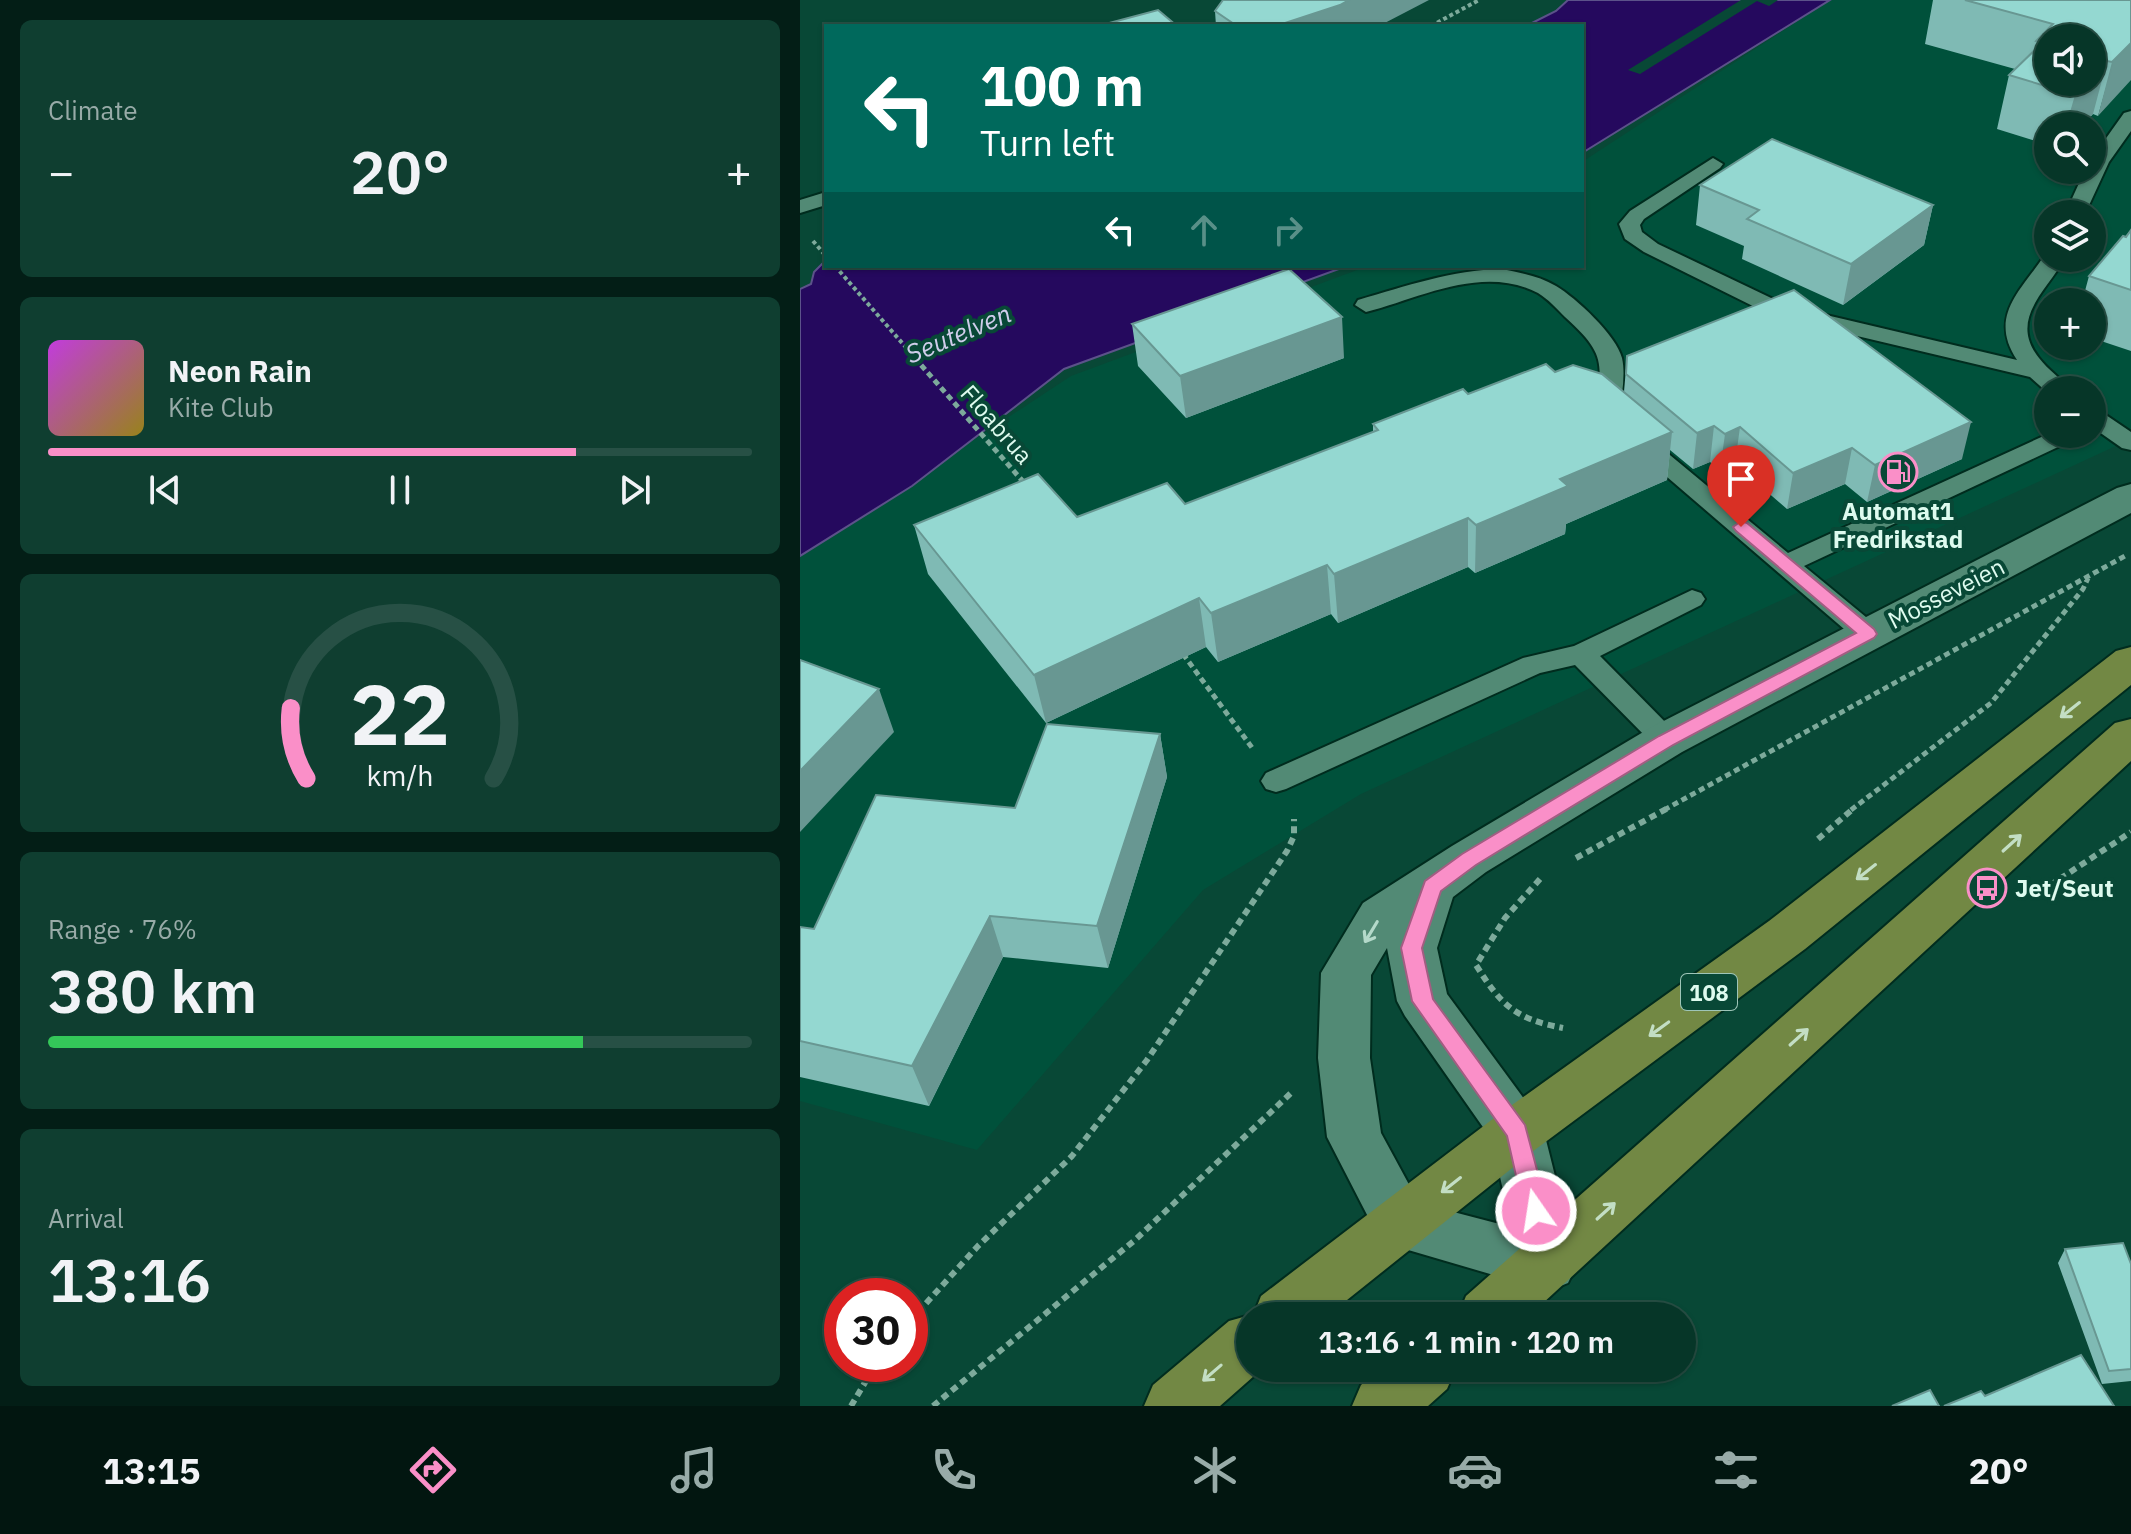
<!DOCTYPE html>
<meta charset="utf-8">
<style>
body{margin:0;font-family:"IBM Plex Sans",sans-serif;background:#0f3e30;color:#f1f3f6;height:100vh;display:flex;flex-direction:column;font-size:30px;white-space:nowrap}
*{box-sizing:border-box;margin:0}
p{font-size:26px;color:#98aba8}
.icon{flex:none;width:44px;height:44px;fill:none;stroke:currentColor;stroke-width:2;stroke-linecap:round;stroke-linejoin:round}
.map{position:relative;flex:1;overflow:hidden}
.drawer{display:flex;flex-direction:column;gap:20px;padding:20px;background:#031e16;width:800px}
.drawer>*{flex:none}
.guide{position:absolute;left:24px;top:24px;width:760px;height:244px;border-radius:0px;box-shadow:0 2px 6px #0004,0 0 0 2px #275045;background:#00695c;color:#fff;overflow:hidden}
.tools{position:absolute;left:1234px;top:24px;display:grid;gap:16px}
.tools a{display:grid;place-items:center;width:72px;height:72px;border-radius:50%;background:#063628;box-shadow:0 2px 6px #0004,0 0 0 2px #275045;font-size:40px}
.speed{position:absolute;left:24px;top:1278px;display:flex;gap:16px;font-size:40px;font-weight:700;text-align:center}
.speed>*{display:grid;place-content:center;width:104px;height:104px;border-radius:50%;background:#063628;box-shadow:0 2px 6px #0004,0 0 0 2px #275045;line-height:1}
.speed .limit{border:12px solid #d22;background:#fff;color:#111}
.pin{position:absolute;display:grid;place-items:center;width:68px;height:68px;color:#fff;margin:-82px -34px;border-radius:50% 50% 50% 0;rotate:-45deg;box-shadow:0 0 8px #0007}
.pin .icon{rotate:45deg}
.me{position:absolute;width:88px;margin:-44px;rotate:347deg;stroke-linejoin:round;filter:drop-shadow(0 0 6px #0008)}
.turn{display:flex;align-items:center;gap:28px;height:168px;padding:0 24px;font-size:36px}
.turn .icon{width:104px;height:104px;stroke-width:2.5}
.turn b{display:block;font-size:56px;line-height:68px}
.lanes{display:flex;align-items:center;height:76px;padding:0 24px;background:#0003;justify-content:center;gap:40px;direction:ltr}
.lanes .off{opacity:.35}
.big{font-size:60px;font-weight:600;line-height:1.1}
.drawer .widget{flex:1;display:flex;flex-direction:column;justify-content:center;gap:12px;min-width:0;padding:0 28px;border-radius:12px;background:#0f3e30}
.drawer .dial{align-items:center;gap:0}
.dial svg{height:208px;overflow:visible;fill:none;stroke:#275045;stroke-width:7;stroke-linecap:round;text-anchor:middle}
.dial text{fill:#f1f3f6;stroke:none}
.song{display:flex;align-items:center;gap:24px}
.cover{width:96px;height:96px;border-radius:12px;background:linear-gradient(135deg,hsl(290 70% 55%),hsl(50 70% 35%))}
.played{height:8px;border-radius:4px;background:linear-gradient(90deg,#fa8fc8 75%,#275045 75%)}
.keys{display:flex;justify-content:space-around;direction:ltr}
.heat{display:flex;justify-content:space-between;align-items:center;font-size:44px;direction:ltr}
.charge{height:12px;border-radius:6px;background:linear-gradient(90deg,#34c759 76%,#275045 0)}
.trip{position:absolute;left:436px;top:1302px;width:460px;height:80px;border-radius:40px;background:#063628;box-shadow:0 2px 6px #0004,0 0 0 2px #275045;font-weight:600;line-height:80px;text-align:center}
.tab-bar{display:flex;height:128px;justify-content:space-around;align-items:center;background:#021610;color:#98aba8}
.tab-bar .icon{width:56px;height:56px}
.tab-bar .on{color:#fa8fc8}
.tab-bar b{font-size:36px;color:#f1f3f6}
main{display:flex;flex:1;min-height:0}
.map>svg:first-child{display:block}
</style>
<main>
<section class="drawer">
<div class="widget"><p>Climate</p>
<div class="heat"><a>−</a><b class="big">20°</b><a>+</a></div>
</div>
<div class="widget">
<div class="song"><i class="cover"></i><div><b>Neon Rain</b><p>Kite Club</p></div></div>
<div class="played"></div>
<div class="keys"><svg class="icon" aria-label="previous" viewBox="0 0 24 24"><path d="M18 5L8 12l10 7zM5 5v14"/></svg><svg class="icon" aria-label="pause" viewBox="0 0 24 24"><path d="M8 5v14M16 5v14"/></svg><svg class="icon" aria-label="next" viewBox="0 0 24 24"><path d="M6 5l10 7-10 7zM19 5v14"/></svg></div>
</div>
<div class="widget dial"><svg viewBox="0 0 100 80">
<path d="M14 69A42 42 0 1 1 86 69"/>
<path d="M14 69A42 42 0 0 1 8 42" stroke="#fa8fc8"/>
<text x="50" y="56" font-size="32" font-weight="700">22</text>
<text x="50" y="72" font-size="11">km/h</text>
</svg></div>
<div class="widget"><p>Range · 76%</p><b class="big">380 km</b><div class="charge"></div></div>
<div class="widget"><p>Arrival</p><b class="big">13:16</b></div>
</section>
<div class="map">
<svg width="1331" height="1406" viewBox="0 0 1331 1406">
<rect width="100%" height="100%" fill="#084836"/>
<!-- built -->
<path fill="#00513b" fill-rule="evenodd" d="M 1030,0 L 1331,0 L 1331,439 L 561,794 L 403,890 L 177,1150 L 0,1101 L 0,554 L 271,376 L 568,266 L 782,266 L 782,162 ZM 1248,38 L 1292,38 L 1292,82 L 1248,82 ZM 1248,126 L 1292,126 L 1292,170 L 1248,170 ZM 1248,214 L 1292,214 L 1292,258 L 1248,258 ZM 1248,302 L 1292,302 L 1292,346 L 1248,346 ZM 1248,390 L 1292,390 L 1292,434 L 1248,434 Z"/>
<!-- water -->
<path fill="#25095e" stroke="#5c528a" stroke-width="2" d="M 768,0 L 1030,0 L 782,153 L 782,26 L 726,26 L 756,11 Z
M 26,260 L 26,266 L 547,266 L 264,369 L 112,486 L 0,556 L 0,289 L 11,284 L 14,272 Z"/>
<!-- pier -->
<path fill="#084836" d="M 941,0 L 978,0 L 969,6 L 957,1 L 840,74 L 828,70 Z"/>
<g fill="none" stroke-linecap="round" stroke-linejoin="round">
<defs>
<path id="service" d="M 1331,111 L 1331,131 L 1309,162 L 1285,214 L 1265,214 L 1285,170 L 1292,170 L 1292,158 L 1324,113 Z
M 913,158 L 923,164 L 920,168 L 844,219 L 840,225 L 842,232 L 858,244 L 988,306 L 1217,360 C 1187,315 1223,289 1246,253 L 1248,258 L 1265,258 C 1247,291 1208,319 1239,358 C 1248,370 1261,378 1270,390 L 1248,390 L 1248,393 L 1230,377 L 973,316 L 844,252 L 825,239 L 819,224 L 830,211 Z
M 26,192 L 26,205 L 0,213 L 0,200 Z
M 702,269 C 721,273 739,276 756,286 C 776,298 816,335 822,358 C 826,376 821,396 820,414 L 816,419 L 800,419 L 796,414 C 802,362 806,354 765,317 C 757,309 748,299 738,293 C 683,264 620,298 566,312 L 555,305 L 558,300 C 606,286 652,270 702,269 Z
M 1292,409 L 1300,411 L 1331,432 L 1331,450 L 1322,448 L 1292,427 Z
M 839,434 L 847,436 L 988,553 L 1248,434 L 1279,434 L 1275,439 L 1004,566 L 1078,627 L 1081,634 L 1078,641 L 1068,643 L 1058,641 L 831,446 L 827,441 L 831,436 Z
M 892,590 L 901,593 L 905,599 L 901,605 L 800,656 L 876,733 L 880,740 L 876,747 L 866,750 L 856,747 L 775,665 L 740,673 L 486,789 L 476,792 L 466,789 L 461,781 L 466,773 L 723,658 L 774,646 Z"/>
<path id="minor" d="M 1331,484 L 1331,513 L 882,752 L 686,872 L 653,897 L 637,948 L 647,994 L 736,1115 L 744,1132 L 777,1264 L 768,1283 L 748,1291 L 581,1242 L 527,1137 L 518,1058 L 521,973 L 563,903 L 652,846 L 850,728 L 1317,488 ZM 587,948 L 597,1001 L 605,1016 L 692,1140 L 711,1227 L 619,1203 L 581,1133 L 570,1058 L 571,975 Z"/>
<path id="primary" d="M 1331,647 L 1331,685 L 1005,949 L 736,1149 L 527,1316 L 450,1316 L 450,1368 L 463,1368 L 420,1406 L 344,1406 L 353,1385 L 429,1321 L 454,1314 L 461,1296 L 698,1115 L 969,921 L 1316,651 Z
M 1331,719 L 1331,761 L 729,1316 L 658,1316 L 666,1296 L 1315,723 Z
M 580,1368 L 656,1368 L 647,1389 L 628,1406 L 552,1406 L 561,1385 Z"/>
</defs>
<!-- service casing -->
<use href="#service" stroke="#002c1e" stroke-width="4"/>
<!-- minor casing -->
<use href="#minor" stroke="#002c1e" stroke-width="4"/>
<!-- primary casing -->
<use href="#primary" stroke="#002c1e" stroke-width="4"/>
<!-- path-far2 -->
<path stroke="#7daa9b" stroke-width="4" stroke-dasharray="4 3" stroke-linecap="butt" d="M 631,26 L 679,0
M 13,241 L 26,256
M 35,266 L 110,352"/>
<!-- path-far1 -->
<path stroke="#7daa9b" stroke-width="5" stroke-dasharray="6 4" stroke-linecap="butt" d="M 108,350 L 226,485
M 383,654 L 453,749
M 864,810 L 1325,556
M 1051,810 L 1191,703 L 1283,589 L 1288,578"/>
<!-- path -->
<path stroke="#7daa9b" stroke-width="6" stroke-dasharray="7 5" stroke-linecap="butt" d="M 1018,839 L 1054,808
M 776,858 L 868,808
M 740,879 L 705,918 L 676,965 C 701,1005 715,1019 763,1028
M 1240,892 L 1331,832
M 110,1321 L 178,1246 L 272,1156 L 347,1060 L 487,851 L 494,836 L 494,819
M 51,1406 L 76,1364
M 133,1406 L 335,1240 L 491,1093"/>
<!-- service -->
<use href="#service" fill="#528a75" fill-rule="evenodd"/>
<!-- minor -->
<use href="#minor" fill="#528a75" fill-rule="evenodd"/>
<!-- primary -->
<use href="#primary" fill="#728844" fill-rule="evenodd"/>
</g>
<!-- wall -->
<path fill="#7fbab4" d="M 1133,0 L 1331,0 L 1298,116 L 1293,114 L 1282,126 L 1248,126 L 1248,145 L 1197,129 L 1209,75 L 1215,69 L 1125,44 Z
M 415,11 L 579,26 L 416,26 Z
M 900,185 L 1133,205 L 1124,245 L 1043,305 L 942,259 L 944,246 L 896,225 Z
M 1331,230 L 1331,351 L 1292,338 L 1292,302 L 1282,302 L 1289,276 Z
M 332,324 L 544,358 L 386,418 L 338,366 Z
M 827,356 L 1162,459 L 1067,502 L 1045,484 L 987,509 L 935,464 L 920,470 L 910,462 L 893,469 L 870,450 L 867,480 L 766,524 L 765,534 L 675,573 L 668,567 L 538,623 L 531,614 L 418,662 L 406,647 L 246,723 L 128,574 L 114,525 L 277,517 L 385,504 L 573,432 L 573,424 L 668,394 L 755,372 L 824,392 Z
M 360,734 L 367,777 L 308,968 L 203,957 L 129,1106 L 0,1077 L 0,927 L 14,929 L 215,808 Z
M 1265,1249 L 1331,1264 L 1331,1381 L 1302,1384 L 1258,1263 Z"/>
<!-- shaded-wall -->
<path fill="#689792" d="M 549,0 L 629,0 L 579,26 L 476,26 Z
M 1331,43 L 1331,80 L 1298,116 L 1312,62 Z
M 1307,61 L 1293,114 L 1282,126 L 1266,126 L 1275,95 L 1287,82 L 1292,82 L 1292,76 Z
M 1133,205 L 1124,245 L 1043,305 L 1051,264 Z
M 542,317 L 544,358 L 386,418 L 380,376 Z
M 1171,422 L 1162,459 L 1067,502 L 1075,465 Z
M 914,426 L 910,462 L 893,469 L 897,433 Z
M 940,427 L 935,464 L 920,470 L 925,434 Z
M 872,432 L 867,480 L 766,524 L 765,534 L 675,573 L 676,525 L 760,479 Z
M 1052,448 L 1045,484 L 987,509 L 993,473 Z
M 668,518 L 668,567 L 538,623 L 534,574 Z
M 527,565 L 531,614 L 418,662 L 411,613 Z
M 399,598 L 406,647 L 246,723 L 234,675 Z
M 79,689 L 94,732 L 0,832 L 0,771 Z
M 360,734 L 367,777 L 308,968 L 297,926 Z
M 190,916 L 203,957 L 129,1106 L 112,1066 Z"/>
<!-- building -->
<path fill="#94d8d1" stroke="#689792" stroke-width="2" d="M 423,0 L 549,0 L 540,5 L 476,26 L 437,26 L 415,11 Z
M 1165,0 L 1331,0 L 1331,43 L 1312,62 L 1307,61 L 1292,76 L 1292,38 L 1248,38 L 1248,82 L 1287,82 L 1275,95 L 1209,75 L 1242,43 L 1236,41 L 1253,24 Z
M 358,10 L 377,26 L 298,26 Z
M 972,139 L 1133,205 L 1051,264 L 947,219 L 959,210 L 900,185 Z
M 1331,230 L 1331,290 L 1289,276 L 1323,236 L 1326,237 Z
M 489,269 L 542,317 L 380,376 L 332,324 Z
M 994,290 L 1171,422 L 1075,465 L 1052,448 L 993,473 L 940,427 L 925,434 L 914,426 L 897,433 L 826,374 L 827,356 Z
M 746,364 L 755,372 L 773,365 L 802,374 L 872,432 L 760,479 L 768,486 L 676,525 L 668,518 L 534,574 L 527,565 L 411,613 L 399,598 L 234,675 L 114,525 L 238,474 L 277,517 L 367,483 L 385,504 L 578,430 L 573,424 L 663,389 L 668,394 Z
M 0,660 L 79,689 L 0,771 Z
M 247,724 L 360,734 L 297,926 L 190,916 L 112,1066 L 0,1041 L 0,927 L 14,929 L 76,795 L 215,808 Z
M 1323,1243 L 1331,1264 L 1331,1369 L 1309,1371 L 1265,1249 Z
M 1281,1355 L 1314,1406 L 1144,1406 L 1181,1391 L 1185,1396 Z
M 1130,1390 L 1139,1406 L 1092,1406 Z"/>
<!-- one-way arrows -->
<defs><path id="oneway-shaft" d="M-6 0H5M1.5-3L5.5 0L1.5 3" fill="none" stroke-width="1.6" stroke-linecap="round" stroke-linejoin="round" transform="scale(2)"/></defs>
<g stroke="#c3dec4">
<use href="#oneway-shaft" transform="translate(1270 710) rotate(142)"/>
<use href="#oneway-shaft" transform="translate(1212 843) rotate(-42)"/>
<use href="#oneway-shaft" transform="translate(1066 872) rotate(142)"/>
<use href="#oneway-shaft" transform="translate(859 1029) rotate(144)"/>
<use href="#oneway-shaft" transform="translate(999 1037) rotate(-42)"/>
<use href="#oneway-shaft" transform="translate(651 1185) rotate(142)"/>
<use href="#oneway-shaft" transform="translate(806 1211) rotate(-42)"/>
<use href="#oneway-shaft" transform="translate(412 1373) rotate(139)"/>
</g>
<use stroke="#b4d9ca" href="#oneway-shaft" transform="translate(571 932) rotate(121)"/>
<!-- route -->
<path fill="#fa8fc8" stroke="#a25d82" stroke-width="2" d="M 941,521 L 947,523 L 1074,629 L 1077,634 L 1074,638 L 873,745 L 676,865 L 641,891 L 622,948 L 633,999 L 725,1125 L 748,1211 L 744,1219 L 736,1222 L 728,1219 L 724,1211 L 707,1136 L 612,1001 L 601,948 L 625,881 L 662,854 L 859,736 L 1056,633 L 936,531 L 933,527 Z"/>
<!-- icons -->
<defs>
<symbol id="fuel-ring" viewBox="-11 -11 22 22"><circle r="9.5" fill="#084836" stroke="#fa8fc8" stroke-width="1.5"/><path d="M-5.5-6h7V0h2V4h1.3V-2.5L3-4.5l.8-.8L6-3V5H2.5V1h-1V6h-7ZM-4.2-4.7v3.2H.2V-4.7Z" fill="#fa8fc8"/></symbol>
<symbol id="bus-ring" viewBox="-11 -11 22 22"><circle r="9.5" fill="#084836" stroke="#fa8fc8" stroke-width="1.5"/><path d="M-5-6H5V4H4V6H2V4H-2V6H-4V4H-5ZM-3.5-4V0h7V-4ZM-3.5 1.2v1.5H-2V1.2ZM2 1.2v1.5H3.5V1.2Z" fill="#fa8fc8"/></symbol>
</defs>
<g fill-rule="evenodd">
<use href="#fuel-ring" x="1076" y="450" width="44" height="44"/>
<use href="#bus-ring" x="1165" y="866" width="44" height="44"/>
</g>
<g text-anchor="middle" dominant-baseline="central" stroke-width="8" stroke-linejoin="round" paint-order="stroke">
<!-- shield labels -->
<rect fill="#084836" stroke="#9ec5b8" stroke-width="2" x="881" y="974" width="56" height="36" rx="6"/>
<g font-size="22" font-weight="bold" fill="#defbef">
<text x="909" y="992">108</text>
</g>
<!-- street labels -->
<g font-size="24" fill="#defbef" stroke="#084836">
<text transform="translate(197 424) rotate(49)">Floabrua</text>
<text transform="translate(1146 593) rotate(-27)">Mosseveien</text>
</g>
<!-- poi labels -->
<g font-size="24" font-weight="bold" fill="#defbef" stroke="#084836">
<text x="1098" y="511">Automat1<tspan x="1098" dy="28">Fredrikstad</tspan></text>
<text x="1215" y="888" text-anchor="start">Jet/Seut</text>
</g>
<!-- water labels -->
<g font-size="26" font-style="italic" fill="#cfcdea" stroke="#084836">
<text transform="translate(158 333) rotate(-23)">Seutelven</text>
</g>
</g>
</svg>
<div class="tools">
<a><svg class="icon" aria-label="sound" viewBox="0 0 24 24"><path d="M4 9h4l5-4v14l-5-4H4zM17 9q2 3 0 6"/></svg></a>
<a><svg class="icon" aria-label="search" viewBox="0 0 24 24"><circle cx="10" cy="10" r="6"/><path d="M15 15l6 6"/></svg></a>
<a><svg class="icon" aria-label="layers" viewBox="0 0 24 24"><path d="M12 4l9 5-9 5-9-5zM3 14l9 5 9-5"/></svg></a>
<a>+</a>
<a>−</a>
</div>
<div class="speed"><div class="limit">30</div></div>
<div class="pin" style="left:941px;top:527px;background:#d93025"><svg class="icon" aria-label="arrive" viewBox="0 0 24 24"><path d="M6 21V4h12l-3 4 3 4H6"/></svg></div>
<svg class="me" style="left:736px;top:1211px" viewBox="-20 -20 40 40"><circle r="17" fill="#fa8fc8" stroke="#fff" stroke-width="3"/><path d="M0-11L8 9 0 5-8 9z" fill="#fff"/></svg>
<div class="trip">13:16 · 1 min · 120 m</div>
<div class="guide">
<div class="turn"><svg class="icon" aria-label="left" viewBox="0 0 24 24"><path d="M17 20v-9H6M10 6l-5 5 5 5"/></svg><div><b>100 m</b>Turn left</div></div>
<div class="lanes"><svg class="icon" aria-label="left" viewBox="0 0 24 24"><path d="M17 20v-9H6M10 6l-5 5 5 5"/></svg><svg class="icon off" aria-label="ahead" viewBox="0 0 24 24"><path d="M12 20V5M6 11l6-6 6 6"/></svg><svg class="icon off" aria-label="right" viewBox="0 0 24 24"><path d="M7 20v-9h11M14 6l5 5-5 5"/></svg></div>
</div>
</div>
</main>
<nav class="tab-bar">
<b>13:15</b>
<svg class="icon on" aria-label="directions" viewBox="0 0 24 24"><path d="M12 3l9 9-9 9-9-9zM9 14v-3h6M13 9l2 2-2 2"/></svg>
<svg class="icon" aria-label="music" viewBox="0 0 24 24"><path d="M9 18V5l10-2v13"/><circle cx="6" cy="18" r="3"/><circle cx="16" cy="16" r="3"/></svg>
<svg class="icon" aria-label="phone" viewBox="0 0 24 24"><path d="M5 4h4l2 5-3 2q2 4 5 5l2-3 5 2v4C11 20 4 13 5 4z"/></svg>
<svg class="icon" aria-label="climate" viewBox="0 0 24 24"><path d="M12 3v18M4 7l16 10M4 17L20 7"/></svg>
<svg class="icon" aria-label="car" viewBox="0 0 24 24"><path d="M5 17H2v-5l4-1 3-4h7l3 4 3 1v5h-3M9 17h6M6 11h13"/><circle cx="7" cy="17" r="2"/><circle cx="17" cy="17" r="2"/></svg>
<svg class="icon" aria-label="filters" viewBox="0 0 24 24"><path d="M4 7h16M4 17h16"/><circle cx="9" cy="7" r="2"/><circle cx="15" cy="17" r="2"/></svg>
<b>20°</b>
</nav>
